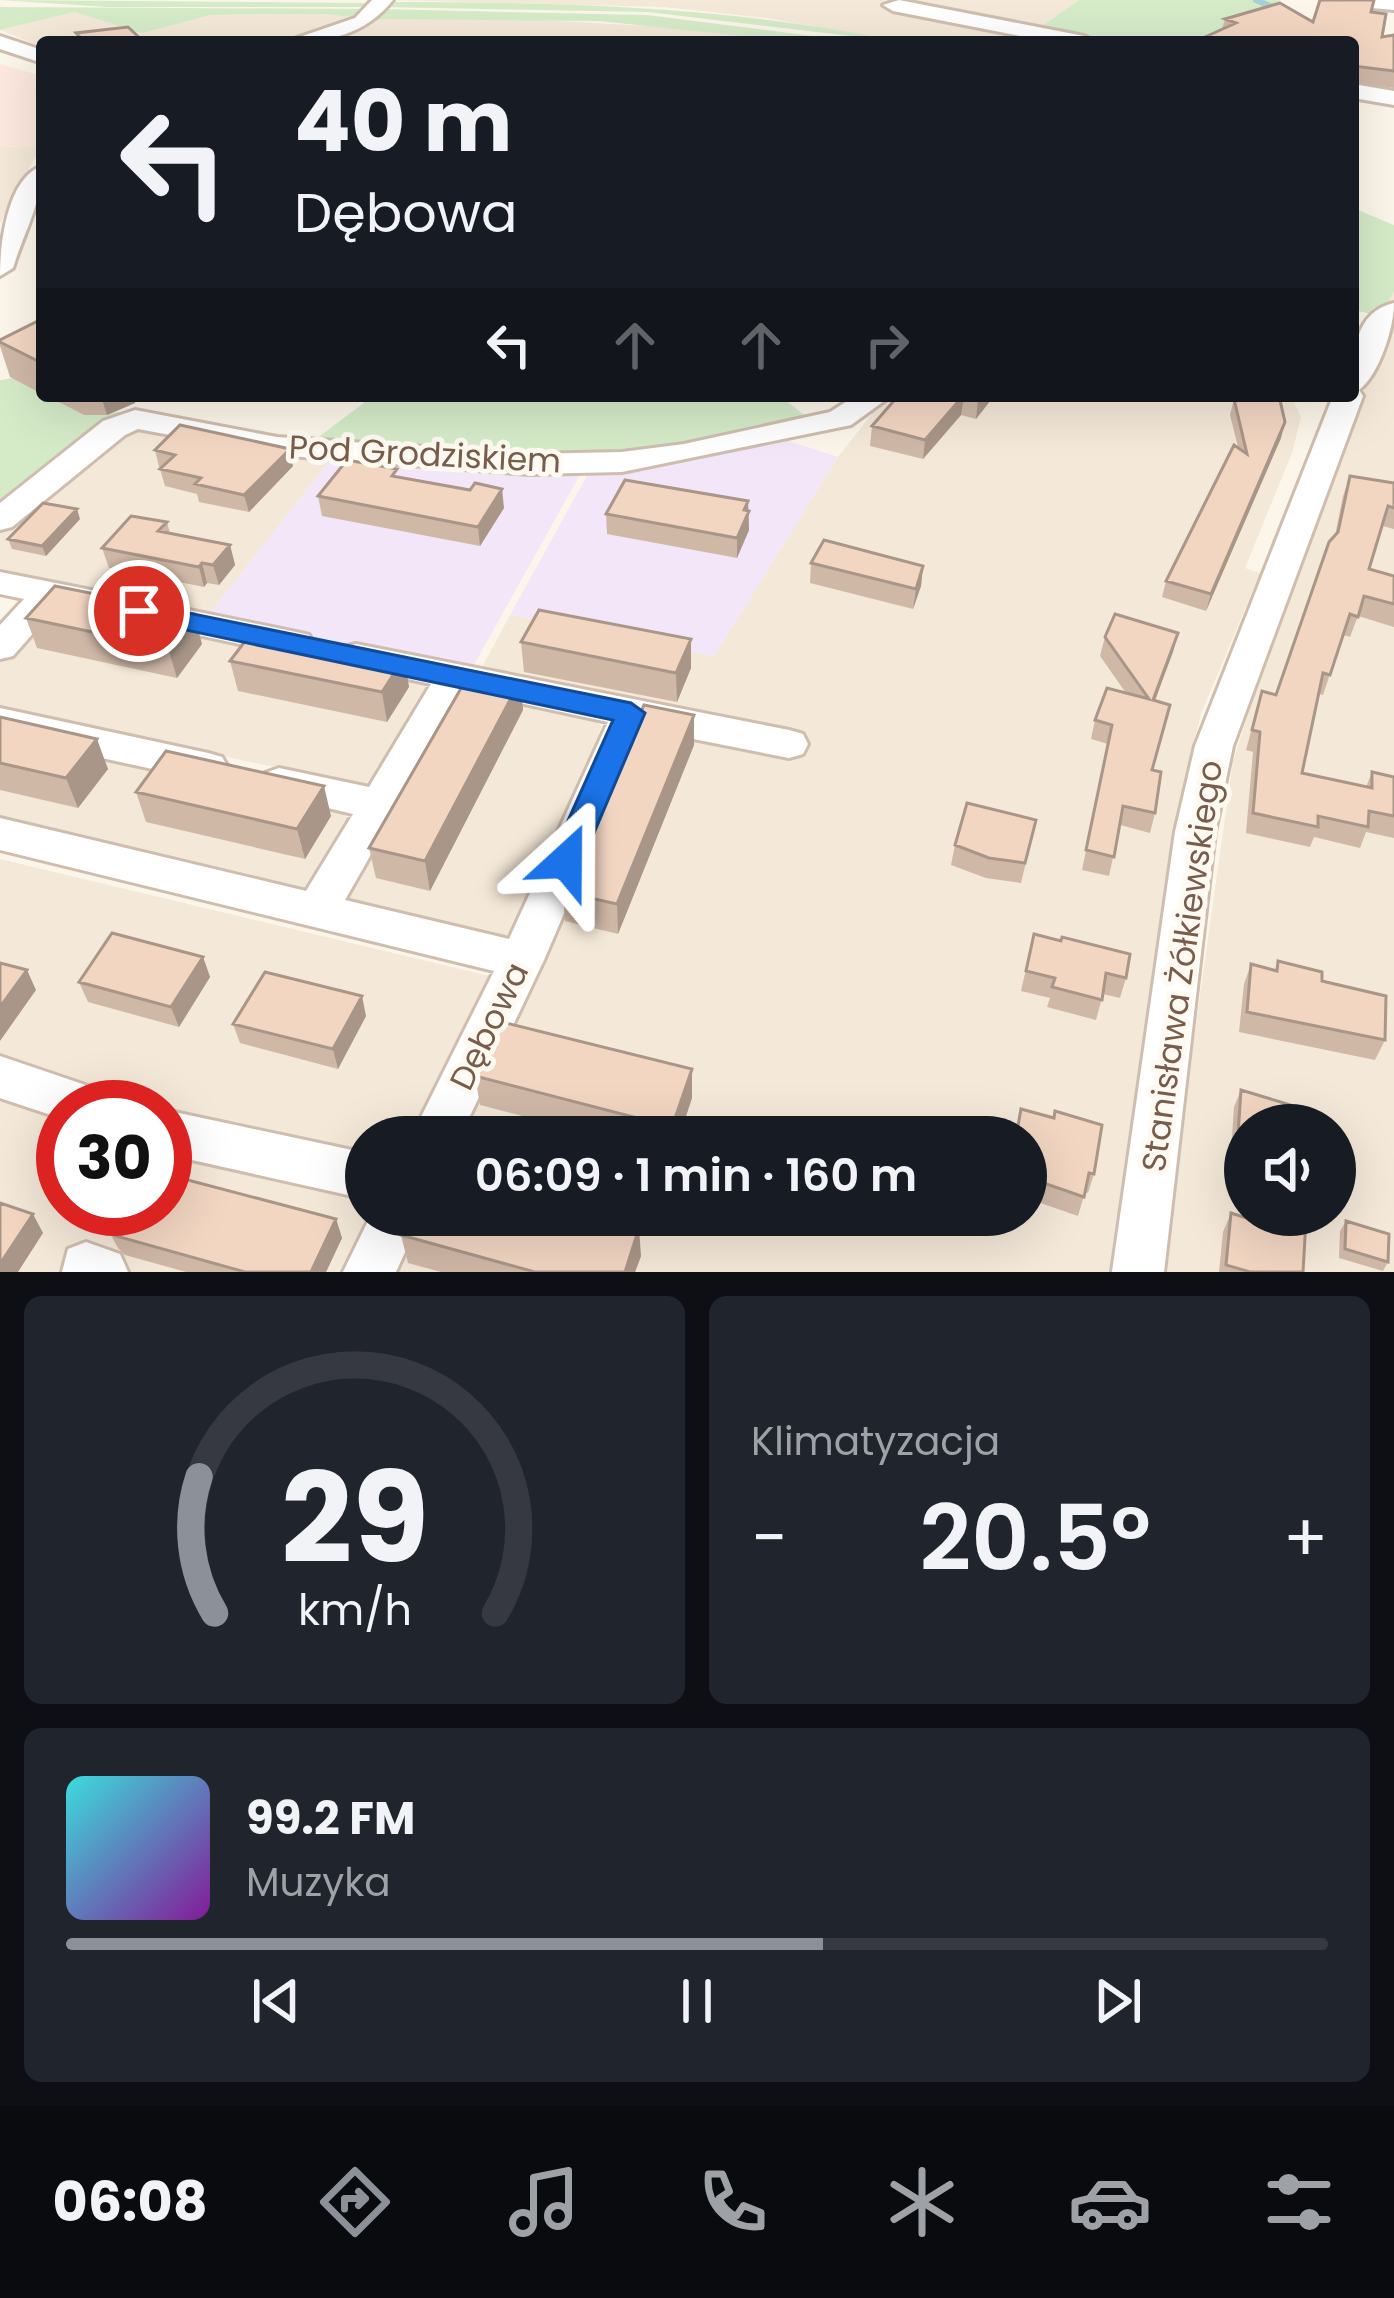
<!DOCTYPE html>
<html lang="pl">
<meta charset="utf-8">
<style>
body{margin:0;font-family:Poppins,sans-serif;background:#20242c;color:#f1f3f6;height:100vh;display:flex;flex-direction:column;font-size:45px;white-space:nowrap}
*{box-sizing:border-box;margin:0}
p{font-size:39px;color:#9ea1a6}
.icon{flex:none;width:66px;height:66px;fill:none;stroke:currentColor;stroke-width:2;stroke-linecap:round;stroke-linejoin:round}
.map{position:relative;height:1272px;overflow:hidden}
.side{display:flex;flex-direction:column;gap:24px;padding:24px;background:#0d0f14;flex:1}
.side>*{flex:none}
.top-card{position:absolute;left:36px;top:36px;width:1323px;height:366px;border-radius:12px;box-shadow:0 12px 48px #0002;background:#171b24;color:#f1f3f6;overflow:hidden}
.controls{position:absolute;left:1224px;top:1104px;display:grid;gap:24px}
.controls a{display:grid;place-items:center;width:132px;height:132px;border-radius:50%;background:#171b24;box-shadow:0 12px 48px #0002;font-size:60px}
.speed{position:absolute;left:36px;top:1080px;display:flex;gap:24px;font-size:60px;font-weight:700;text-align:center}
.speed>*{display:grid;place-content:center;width:156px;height:156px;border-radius:50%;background:#171b24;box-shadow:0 12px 48px #0002;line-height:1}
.speed .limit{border:18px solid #d22;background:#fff;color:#111}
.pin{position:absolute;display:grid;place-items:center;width:102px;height:102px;color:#fff;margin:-51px;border:6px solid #fff;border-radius:50%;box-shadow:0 3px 12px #0007}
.me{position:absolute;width:132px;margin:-66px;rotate:24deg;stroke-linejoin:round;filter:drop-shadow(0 0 9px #0008)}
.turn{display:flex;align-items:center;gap:42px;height:252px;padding:0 60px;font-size:54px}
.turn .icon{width:156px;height:156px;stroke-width:2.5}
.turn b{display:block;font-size:84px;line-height:102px}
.lanes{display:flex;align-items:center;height:114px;padding:0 60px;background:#0003;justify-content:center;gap:60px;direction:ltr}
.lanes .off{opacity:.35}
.big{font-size:90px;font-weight:600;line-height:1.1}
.side .widget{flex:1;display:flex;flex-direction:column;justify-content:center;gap:18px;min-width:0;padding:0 42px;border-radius:18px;background:#20242c}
.side .dial{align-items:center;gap:0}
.dial svg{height:312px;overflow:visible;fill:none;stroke:#363941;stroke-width:7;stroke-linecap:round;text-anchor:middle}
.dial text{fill:#f1f3f6;stroke:none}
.song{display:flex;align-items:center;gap:36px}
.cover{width:144px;height:144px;border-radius:18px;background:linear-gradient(135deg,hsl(180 70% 55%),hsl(290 70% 35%))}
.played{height:12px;border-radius:6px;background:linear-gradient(90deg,#8c9099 60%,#363941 60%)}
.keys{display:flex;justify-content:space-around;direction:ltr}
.heat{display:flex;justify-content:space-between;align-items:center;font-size:66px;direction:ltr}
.side .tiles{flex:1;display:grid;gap:24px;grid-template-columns:1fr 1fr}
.widget:last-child{grid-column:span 2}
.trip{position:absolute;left:345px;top:1116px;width:702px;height:120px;border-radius:60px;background:#171b24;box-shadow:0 12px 48px #0002;font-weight:600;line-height:120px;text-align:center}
.tab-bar{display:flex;height:192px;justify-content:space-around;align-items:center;background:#090b0e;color:#9ea1a6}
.tab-bar .icon{width:84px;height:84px}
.tab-bar .on{color:#8c9099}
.tab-bar b{font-size:54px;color:#f1f3f6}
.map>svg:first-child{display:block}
</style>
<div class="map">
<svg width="1394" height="1272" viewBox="0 0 1394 1272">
<rect width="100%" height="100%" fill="#fcf6ea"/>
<!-- residential -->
<path fill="#f4e8d8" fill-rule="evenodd" d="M 388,0 L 1079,0 L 1035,31 L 888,4 L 1074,42 L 901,42 L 767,18 L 664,7 Z
M 75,12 L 142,32 L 211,15 L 322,14 L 362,18 L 288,42 L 42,42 L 42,47 L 0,30 Z
M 502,18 L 719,30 L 799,42 L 303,42 L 383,19 Z
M 41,146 L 1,222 L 0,222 L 0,147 Z
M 1394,292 L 1394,1272 L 1161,1272 L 1233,761 L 1291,581 L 1392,319 L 1384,310 ZM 1245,1125 L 1335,1125 L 1335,1215 L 1245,1215 Z
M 886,396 L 1291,396 L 1301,417 L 1292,453 L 1245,568 L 1260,573 L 1201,714 L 1187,769 L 1112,1272 L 392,1272 L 419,1215 L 1026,1215 L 1026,1137 L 456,1137 L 644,721 L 480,671 L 510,615 L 714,656 L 838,457 Z
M 135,428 L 259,452 L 331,459 L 206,618 L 0,573 L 0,533 L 119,435 Z
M 67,607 L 425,682 L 431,688 L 374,783 L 362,786 L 0,708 L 0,658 Z
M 469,692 L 595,717 L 601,727 L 589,760 L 594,773 L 513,940 L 345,900 L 343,888 Z
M 0,734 L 334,809 L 349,818 L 349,824 L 313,885 L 305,888 L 0,819 Z
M 0,859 L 502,979 L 424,1137 L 366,1137 L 366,1215 L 385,1215 L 357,1272 L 0,1272 ZM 63,1107 L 165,1107 L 165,1209 L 63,1209 Z"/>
<!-- commercial -->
<path fill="#fce8de" d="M 0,64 L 42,76 L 41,146 L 0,147 Z"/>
<!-- education -->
<path fill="#f3e6f9" d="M 785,440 L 838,457 L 714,656 L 510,615 L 589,472 L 657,467 Z
M 331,459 L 581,473 L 471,670 L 206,618 Z"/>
<!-- green -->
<path fill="#d5ebc8" d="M 0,0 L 377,3 L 374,7 L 107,7 Z
M 1079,0 L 1280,0 L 1279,5 L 1209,42 L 1095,42 L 1035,31 Z
M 385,2 C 560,2 730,6 901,42 L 648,12 L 381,7 Z
M 0,7 L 372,9 L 362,18 L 322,14 L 211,15 L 142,33 L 75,12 L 0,30 Z
M 380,9 L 647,15 L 860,42 L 799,42 L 599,21 L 383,19 L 366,24 Z
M 1353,208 L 1394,225 L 1394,292 L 1384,310 L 1374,307 L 1372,314 L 1353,310 Z
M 13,378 L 84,415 L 120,412 L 0,513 L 0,380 Z
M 373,396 L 780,396 L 813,422 L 623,458 L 308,445 Z"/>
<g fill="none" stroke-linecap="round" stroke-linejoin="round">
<!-- stream -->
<path stroke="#a4cfd8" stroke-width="6" d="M 1256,0 L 1279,10"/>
<defs>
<path id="minor" d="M 372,0 L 393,0 C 365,35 329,42 285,42 L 355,18 Z
M 899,0 L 1084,36 L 1095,42 L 1051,42 L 893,11 L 883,5 Z
M 1340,0 L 1394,0 L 1394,10 L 1350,6 Z
M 0,36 L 42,50 L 42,63 L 0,49 Z
M 1353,84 L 1394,91 L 1394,105 L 1353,98 Z
M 42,166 C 42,203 24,232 13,268 L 0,276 C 0,244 7,178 42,166 Z
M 1394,303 C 1394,328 1379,375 1359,390 L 1363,396 L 1233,746 L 1215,832 L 1164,1272 L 1112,1272 L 1175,832 L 1195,746 L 1333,396 L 1353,396 C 1353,359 1351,313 1394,303 Z
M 855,396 L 891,396 L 851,425 L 622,472 L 529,474 L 277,455 L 138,429 L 125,435 L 12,527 L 0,530 L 0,503 L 103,421 L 135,410 L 277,437 L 529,454 L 622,452 L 684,444 L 830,412 Z
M 0,572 L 96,591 L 108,594 L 114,602 L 108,610 L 96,613 L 57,606 L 13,656 L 0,659 L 0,625 L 24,599 L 0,594 Z
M 150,602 L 296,632 L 309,635 L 314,644 L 309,653 L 296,656 L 137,622 L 132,614 L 137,606 Z
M 356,644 L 789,730 L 803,734 L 808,744 L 803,754 L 789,758 L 643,729 L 544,960 L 460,1137 L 411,1137 L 494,971 L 0,850 L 0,818 L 306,891 L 353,814 L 265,793 L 259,783 L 265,773 L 279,768 L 369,787 L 431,684 L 343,665 L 338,656 L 343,647 ZM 464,691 L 608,722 L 509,939 L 345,900 Z
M 0,708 L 208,753 L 222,757 L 228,767 L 222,777 L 208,781 L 0,736 Z
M 0,1056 L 106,1092 L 113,1107 L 63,1107 L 63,1119 L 0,1098 Z
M 165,1110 L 366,1153 L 366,1199 L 165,1154 Z
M 371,1215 L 422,1215 L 396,1272 L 343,1272 Z
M 86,1242 L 120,1254 L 128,1272 L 62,1272 L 68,1249 Z"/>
</defs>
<!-- minor casing -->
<use href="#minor" stroke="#cfbeaf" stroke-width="6"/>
<!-- minor -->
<use href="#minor" fill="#fff" fill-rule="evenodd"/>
</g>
<!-- wall -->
<path fill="#d0b8a7" d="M 1371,12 L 1382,37 L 1394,35 L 1394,88 L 1353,82 L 1353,42 L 1222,29 L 1225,19 L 1313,22 Z
M 42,319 L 42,394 L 10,377 L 0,346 L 0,340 Z
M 47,396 L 137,396 L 135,403 L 107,415 L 84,415 Z
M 927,396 L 994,396 L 976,419 L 961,415 L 923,459 L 870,446 L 872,426 L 924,399 Z
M 1238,396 L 1279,396 L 1281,438 L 1206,611 L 1162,597 L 1166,581 L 1238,447 L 1230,415 L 1234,399 L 1238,399 Z
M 155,450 L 293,466 L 249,512 L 199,502 L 197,494 L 165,486 L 160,469 L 162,467 L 159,467 Z
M 1350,476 L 1394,483 L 1394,529 L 1382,526 L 1369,569 L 1394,576 L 1394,627 L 1358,616 L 1350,637 L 1343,635 L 1323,695 L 1318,694 L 1302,773 L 1366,787 L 1372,772 L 1394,777 L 1394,838 L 1366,832 L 1360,848 L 1314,837 L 1310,847 L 1246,833 L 1253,752 L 1246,750 L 1262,691 L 1276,695 L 1335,536 L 1343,496 Z
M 398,477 L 504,508 L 480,546 L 322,516 L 318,496 Z
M 748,501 L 749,530 L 737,558 L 607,534 L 606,514 Z
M 80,519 L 46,556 L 12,549 L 8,539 Z
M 167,522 L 170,533 L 230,545 L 235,565 L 219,585 L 207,583 L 204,587 L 109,568 L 102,548 Z
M 811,563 L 923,566 L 921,586 L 913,609 L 810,583 Z
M 26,618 L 202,644 L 177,678 L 37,648 Z
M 1178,633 L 1155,701 L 1152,770 L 1155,813 L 1150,833 L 1120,825 L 1109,876 L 1082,870 L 1108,744 L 1091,739 L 1095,720 L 1126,693 L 1100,656 L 1105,637 Z
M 691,639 L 691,668 L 677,702 L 524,672 L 521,642 Z
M 404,658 L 409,687 L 387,722 L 238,691 L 230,661 Z
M 520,681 L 523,710 L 430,891 L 376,878 L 369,848 Z
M 0,717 L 108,769 L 78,808 L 0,790 Z
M 694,745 L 618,934 L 565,921 L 563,892 Z
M 136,792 L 331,816 L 305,859 L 146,822 Z
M 1036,820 L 1021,883 L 986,878 L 951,865 L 955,845 Z
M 1034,934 L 1126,978 L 1120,998 L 1103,994 L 1096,1020 L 1047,1007 L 1050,998 L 1021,991 Z
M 203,957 L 210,977 L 179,1027 L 88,1002 L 79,982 Z
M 1278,961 L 1322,981 L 1385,1040 L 1375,1060 L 1239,1032 L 1244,984 L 1251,964 L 1275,970 Z
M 366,1016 L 338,1069 L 240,1043 L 233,1024 Z
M 692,1069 L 692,1098 L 679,1137 L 602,1137 L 480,1105 L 475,1076 Z
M 1241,1090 L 1245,1125 L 1245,1157 L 1231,1153 L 1234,1107 Z
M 1021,1109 L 1094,1174 L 1088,1193 L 1085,1192 L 1078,1216 L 1026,1198 L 1026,1137 L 1015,1137 Z
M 1231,1213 L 1261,1222 L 1264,1215 L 1288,1215 L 1303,1272 L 1219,1272 L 1223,1232 Z
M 336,1219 L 342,1238 L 326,1272 L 186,1272 L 125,1255 L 118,1248 L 108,1230 Z
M 1346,1221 L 1388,1262 L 1383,1271 L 1339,1258 L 1340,1231 Z
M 401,1235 L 641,1256 L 635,1272 L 441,1272 L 408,1263 Z"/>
<!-- shaded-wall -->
<path fill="#a99688" d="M 101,396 L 137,396 L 135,403 L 107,415 Z
M 964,396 L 961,415 L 923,459 L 925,440 Z
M 981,396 L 994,396 L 976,419 L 978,400 Z
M 1285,422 L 1281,438 L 1206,611 L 1211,594 Z
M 290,449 L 293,466 L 249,512 L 244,495 Z
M 502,489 L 504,508 L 480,546 L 478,527 Z
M 748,501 L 749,530 L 737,558 L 737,538 Z
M 77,509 L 80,519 L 46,556 L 42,546 Z
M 230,545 L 235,565 L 219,585 L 213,565 Z
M 202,563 L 207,583 L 204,587 L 199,567 Z
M 923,566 L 921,586 L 913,609 L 916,589 Z
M 194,614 L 202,644 L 177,678 L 168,648 Z
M 1178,633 L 1173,652 L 1148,719 L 1153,700 Z
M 691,639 L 691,668 L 677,702 L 676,673 Z
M 404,658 L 409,687 L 387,722 L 382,692 Z
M 520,681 L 523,710 L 430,891 L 425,861 Z
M 694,715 L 694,745 L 618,934 L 617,904 Z
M 97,739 L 108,769 L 78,808 L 66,778 Z
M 324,786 L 331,816 L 305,859 L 297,829 Z
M 203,957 L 210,977 L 179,1027 L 171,1007 Z
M 27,970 L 36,990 L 0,1041 L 0,1007 Z
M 362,996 L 366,1016 L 338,1069 L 333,1049 Z
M 692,1069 L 692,1098 L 679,1137 L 673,1137 L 672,1127 Z
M 33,1214 L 43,1233 L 18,1272 L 0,1272 L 0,1264 Z
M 336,1219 L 342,1238 L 326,1272 L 311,1272 Z
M 639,1228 L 641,1256 L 635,1272 L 625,1272 Z"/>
<!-- building -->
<path fill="#f2d6c2" stroke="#a99688" stroke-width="3" d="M 1320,0 L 1374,0 L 1371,12 L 1386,14 L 1382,37 L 1394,35 L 1394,71 L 1353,66 L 1353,42 L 1194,42 L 1236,23 L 1225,19 L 1280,3 L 1313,22 Z
M 128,27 L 144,42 L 85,42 L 76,33 Z
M 42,319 L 42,363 L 0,342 L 0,340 Z
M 898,396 L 913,396 L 924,399 L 927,396 L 963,396 L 925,440 L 872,426 Z
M 1246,396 L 1279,396 L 1285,422 L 1211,594 L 1166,581 L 1234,445 L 1247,454 L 1234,399 L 1247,400 Z
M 180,425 L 290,449 L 244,495 L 195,484 L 201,478 L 160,469 L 175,455 L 155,450 Z
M 347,460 L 397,469 L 392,476 L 470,490 L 475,483 L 502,489 L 478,527 L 318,496 Z
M 1350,476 L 1394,483 L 1394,508 L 1388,506 L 1369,569 L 1394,576 L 1394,604 L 1364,596 L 1358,617 L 1350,614 L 1330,675 L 1323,673 L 1302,773 L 1372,788 L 1372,772 L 1394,777 L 1394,816 L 1369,811 L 1368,827 L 1318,816 L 1318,827 L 1253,813 L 1260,732 L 1252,730 L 1262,691 L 1276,695 L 1329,542 L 1338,532 Z
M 625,480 L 748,501 L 744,510 L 749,511 L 737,538 L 606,514 Z
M 43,503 L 77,509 L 42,546 L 8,539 Z
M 131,516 L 167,522 L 158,531 L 230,545 L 213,565 L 202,563 L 199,567 L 102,548 Z
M 824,540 L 923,566 L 916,589 L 811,563 Z
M 55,586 L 194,614 L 168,648 L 26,618 Z
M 539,610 L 691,639 L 676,673 L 521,642 Z
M 1115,614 L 1178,633 L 1153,700 L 1170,705 L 1152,770 L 1161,772 L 1155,813 L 1123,806 L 1114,857 L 1086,850 L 1112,725 L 1095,720 L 1107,688 L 1149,699 L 1105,637 Z
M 255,628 L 404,658 L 382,692 L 230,661 Z
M 471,671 L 520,681 L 425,861 L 369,848 Z
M 644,705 L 694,715 L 617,904 L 563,892 Z
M 0,717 L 97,739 L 66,778 L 0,763 Z
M 166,751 L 324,786 L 297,829 L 136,792 Z
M 967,803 L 1036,820 L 1025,863 L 989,858 L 955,845 Z
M 112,933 L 203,957 L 171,1007 L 79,982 Z
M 1034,934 L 1061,941 L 1062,937 L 1130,954 L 1126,978 L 1106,973 L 1102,1000 L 1052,987 L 1055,978 L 1026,971 Z
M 1278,961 L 1322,972 L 1322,981 L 1386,996 L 1385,1040 L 1247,1012 L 1251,964 L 1277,971 Z
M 0,963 L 27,970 L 0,1007 Z
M 265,972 L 362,996 L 333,1049 L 233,1024 Z
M 502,1022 L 692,1069 L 672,1127 L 475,1076 Z
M 1241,1090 L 1317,1113 L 1316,1125 L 1245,1125 L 1245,1138 L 1238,1136 Z
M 1021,1109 L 1054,1118 L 1055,1111 L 1102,1125 L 1094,1174 L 1089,1173 L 1084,1197 L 1026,1177 L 1026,1137 L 1016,1137 Z
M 165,1174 L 336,1219 L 311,1272 L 245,1272 L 116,1236 L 108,1230 L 120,1209 L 165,1209 Z
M 0,1203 L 33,1214 L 0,1264 Z
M 1231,1213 L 1265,1224 L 1266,1215 L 1288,1215 L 1306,1220 L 1303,1272 L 1250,1272 L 1226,1265 Z
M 410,1215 L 591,1215 L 639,1228 L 625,1272 L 535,1272 L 401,1235 Z
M 1346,1221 L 1389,1234 L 1388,1262 L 1345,1249 Z"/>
<!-- route -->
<path fill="#1a73e8" stroke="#114b97" stroke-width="3" d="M 139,603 L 631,703 L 645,713 L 582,861 L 577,870 L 555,870 L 550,861 L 613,720 L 129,618 L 125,611 Z"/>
<g text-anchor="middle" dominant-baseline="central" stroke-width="10" stroke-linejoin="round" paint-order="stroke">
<!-- street labels -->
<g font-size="33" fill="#785d4d" stroke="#fffaf1">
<text transform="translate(425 454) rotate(3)">Pod Grodziskiem</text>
<text transform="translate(1182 966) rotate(-82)">Stanisława Żółkiewskiego</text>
<text transform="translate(489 1026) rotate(-64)">Dębowa</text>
</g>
</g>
</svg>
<div class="controls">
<a><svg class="icon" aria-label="sound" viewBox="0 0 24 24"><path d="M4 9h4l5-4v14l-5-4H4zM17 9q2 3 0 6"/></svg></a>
</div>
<div class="speed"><div class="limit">30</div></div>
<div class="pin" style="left:139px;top:611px;background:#d93025"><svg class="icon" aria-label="arrive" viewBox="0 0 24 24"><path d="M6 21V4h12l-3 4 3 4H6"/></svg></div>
<svg class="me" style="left:566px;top:861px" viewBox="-20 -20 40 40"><path d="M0-17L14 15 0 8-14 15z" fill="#1a73e8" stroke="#fff" stroke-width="4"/></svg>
<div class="trip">06:09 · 1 min · 160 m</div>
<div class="top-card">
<div class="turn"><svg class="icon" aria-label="left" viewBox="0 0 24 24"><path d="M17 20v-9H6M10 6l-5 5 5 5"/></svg><div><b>40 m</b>Dębowa</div></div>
<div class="lanes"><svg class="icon" aria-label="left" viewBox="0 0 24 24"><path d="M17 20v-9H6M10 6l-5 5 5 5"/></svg><svg class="icon off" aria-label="ahead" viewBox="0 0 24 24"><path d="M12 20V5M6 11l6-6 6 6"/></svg><svg class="icon off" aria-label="ahead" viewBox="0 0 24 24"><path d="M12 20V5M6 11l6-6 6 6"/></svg><svg class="icon off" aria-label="right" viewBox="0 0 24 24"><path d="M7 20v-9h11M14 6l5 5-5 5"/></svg></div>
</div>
</div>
<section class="side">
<div class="tiles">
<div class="widget dial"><svg viewBox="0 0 100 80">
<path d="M14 69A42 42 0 1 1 86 69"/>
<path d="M14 69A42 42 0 0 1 10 34" stroke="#8c9099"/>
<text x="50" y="56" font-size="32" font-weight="700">29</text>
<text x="50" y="72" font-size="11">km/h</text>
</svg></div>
<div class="widget"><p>Klimatyzacja</p>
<div class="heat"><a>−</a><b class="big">20.5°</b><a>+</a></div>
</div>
<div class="widget">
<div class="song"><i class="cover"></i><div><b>99.2 FM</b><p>Muzyka</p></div></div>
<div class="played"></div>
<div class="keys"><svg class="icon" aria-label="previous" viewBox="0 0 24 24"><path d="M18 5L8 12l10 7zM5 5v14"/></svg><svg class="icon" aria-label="pause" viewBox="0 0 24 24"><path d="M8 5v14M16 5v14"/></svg><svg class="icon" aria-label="next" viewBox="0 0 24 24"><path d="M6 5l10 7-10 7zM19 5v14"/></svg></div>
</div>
</div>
</section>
<nav class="tab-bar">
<b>06:08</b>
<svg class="icon on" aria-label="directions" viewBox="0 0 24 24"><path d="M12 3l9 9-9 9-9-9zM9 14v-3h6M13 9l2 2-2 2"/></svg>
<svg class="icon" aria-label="music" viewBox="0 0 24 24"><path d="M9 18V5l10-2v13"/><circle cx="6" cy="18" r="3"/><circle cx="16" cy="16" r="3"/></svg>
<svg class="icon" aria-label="phone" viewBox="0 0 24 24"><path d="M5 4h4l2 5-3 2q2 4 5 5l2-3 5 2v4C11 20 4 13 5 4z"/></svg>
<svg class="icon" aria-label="climate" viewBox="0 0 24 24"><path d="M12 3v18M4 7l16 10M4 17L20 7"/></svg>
<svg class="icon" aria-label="car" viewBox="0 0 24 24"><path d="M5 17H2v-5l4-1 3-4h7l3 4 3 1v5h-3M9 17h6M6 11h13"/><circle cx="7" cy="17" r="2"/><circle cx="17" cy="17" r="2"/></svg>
<svg class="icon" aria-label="filters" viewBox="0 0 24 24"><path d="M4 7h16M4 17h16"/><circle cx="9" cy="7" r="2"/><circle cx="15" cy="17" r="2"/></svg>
</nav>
